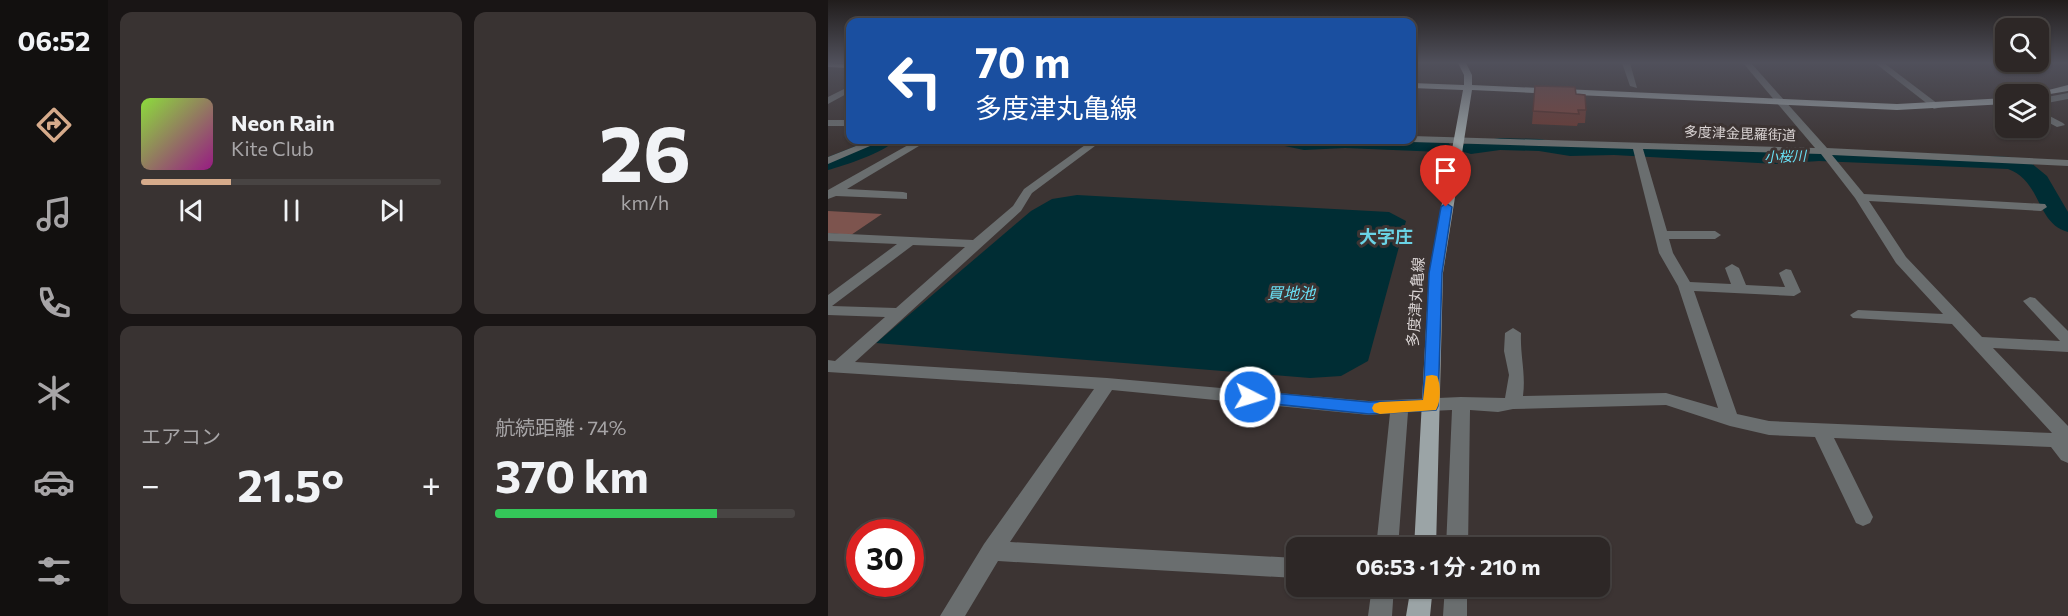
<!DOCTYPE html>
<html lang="ja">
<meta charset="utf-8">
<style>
body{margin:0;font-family:Commissioner,"Noto Sans JP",sans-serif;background:#393332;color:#f1f3f6;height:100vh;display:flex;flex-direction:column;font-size:22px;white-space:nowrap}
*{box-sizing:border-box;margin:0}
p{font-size:20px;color:#a7a5a7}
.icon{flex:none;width:33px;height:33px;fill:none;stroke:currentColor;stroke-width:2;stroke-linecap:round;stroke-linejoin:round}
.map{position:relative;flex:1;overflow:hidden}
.drawer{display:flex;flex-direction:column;gap:12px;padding:12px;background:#191515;width:720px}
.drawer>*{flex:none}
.top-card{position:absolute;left:18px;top:18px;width:570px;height:126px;border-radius:12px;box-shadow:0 2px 4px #0004,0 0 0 2px #484443;background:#1a4fa0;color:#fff;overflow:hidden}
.controls{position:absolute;left:1167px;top:18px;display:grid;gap:12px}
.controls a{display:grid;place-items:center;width:54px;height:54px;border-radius:12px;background:#2d2726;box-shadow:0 2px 4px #0004,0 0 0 2px #484443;font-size:30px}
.speed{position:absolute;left:18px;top:519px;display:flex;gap:12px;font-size:30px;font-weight:700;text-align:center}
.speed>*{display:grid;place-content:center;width:78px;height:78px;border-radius:50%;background:#2d2726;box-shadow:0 2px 4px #0004,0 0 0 2px #484443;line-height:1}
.speed .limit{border:9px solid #d22;background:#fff;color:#111}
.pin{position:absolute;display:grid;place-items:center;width:51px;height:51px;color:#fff;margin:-62px -26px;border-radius:50% 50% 50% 0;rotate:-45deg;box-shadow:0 0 6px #0007}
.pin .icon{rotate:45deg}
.me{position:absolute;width:66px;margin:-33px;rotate:95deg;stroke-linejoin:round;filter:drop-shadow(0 0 4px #0008)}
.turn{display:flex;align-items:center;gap:21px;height:126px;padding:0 30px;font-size:27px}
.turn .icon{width:78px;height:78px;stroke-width:2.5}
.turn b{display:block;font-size:42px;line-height:51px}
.big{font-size:45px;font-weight:700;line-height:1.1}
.drawer .card{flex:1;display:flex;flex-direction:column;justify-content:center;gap:9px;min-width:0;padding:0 21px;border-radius:12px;background:#393332}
.drawer .dial{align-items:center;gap:0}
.dial b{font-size:78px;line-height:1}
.song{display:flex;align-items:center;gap:18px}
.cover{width:72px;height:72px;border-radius:9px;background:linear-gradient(135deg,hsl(90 70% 55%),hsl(310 70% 35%))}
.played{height:6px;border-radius:3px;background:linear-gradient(90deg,#d6ab8b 30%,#484443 30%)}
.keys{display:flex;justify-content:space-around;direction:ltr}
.heat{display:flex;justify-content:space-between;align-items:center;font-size:33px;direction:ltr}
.charge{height:9px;border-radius:4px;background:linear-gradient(90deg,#34c759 74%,#484443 0)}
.drawer .tiles{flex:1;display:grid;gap:12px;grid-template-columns:repeat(2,1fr)}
.trip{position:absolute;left:458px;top:537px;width:324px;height:60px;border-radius:12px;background:#2d2726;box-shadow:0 2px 4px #0004,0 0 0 2px #484443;font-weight:700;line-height:60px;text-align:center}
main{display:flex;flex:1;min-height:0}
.dock{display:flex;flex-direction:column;width:108px;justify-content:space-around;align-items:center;background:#12100f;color:#a7a5a7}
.dock .icon{width:42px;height:42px}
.dock .active{color:#d6ab8b}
.dock b{font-size:27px;color:#f1f3f6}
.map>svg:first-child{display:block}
</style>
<main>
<nav class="dock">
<b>06:52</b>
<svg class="icon active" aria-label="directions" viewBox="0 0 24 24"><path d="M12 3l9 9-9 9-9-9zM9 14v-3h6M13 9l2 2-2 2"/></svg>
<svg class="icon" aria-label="music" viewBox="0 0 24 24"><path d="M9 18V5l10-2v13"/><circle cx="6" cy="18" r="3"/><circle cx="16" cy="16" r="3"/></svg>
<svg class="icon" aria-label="phone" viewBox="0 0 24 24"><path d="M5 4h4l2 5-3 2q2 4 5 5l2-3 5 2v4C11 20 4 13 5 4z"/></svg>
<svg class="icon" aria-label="climate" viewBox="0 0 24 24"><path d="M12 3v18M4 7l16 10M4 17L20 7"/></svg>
<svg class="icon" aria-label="car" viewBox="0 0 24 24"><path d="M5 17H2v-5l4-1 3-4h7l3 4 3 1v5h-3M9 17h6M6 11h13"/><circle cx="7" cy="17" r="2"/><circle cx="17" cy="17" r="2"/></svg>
<svg class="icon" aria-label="filters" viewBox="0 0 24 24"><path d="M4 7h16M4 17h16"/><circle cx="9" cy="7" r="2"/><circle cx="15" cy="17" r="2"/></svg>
</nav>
<section class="drawer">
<div class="tiles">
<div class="card">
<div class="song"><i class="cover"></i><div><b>Neon Rain</b><p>Kite Club</p></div></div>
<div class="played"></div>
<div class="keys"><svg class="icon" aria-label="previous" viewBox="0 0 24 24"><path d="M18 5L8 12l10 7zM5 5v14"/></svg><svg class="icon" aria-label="pause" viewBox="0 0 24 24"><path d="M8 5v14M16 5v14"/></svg><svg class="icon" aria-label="next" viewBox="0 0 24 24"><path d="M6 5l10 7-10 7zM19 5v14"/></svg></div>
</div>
<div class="card dial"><b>26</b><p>km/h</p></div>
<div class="card"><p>エアコン</p>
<div class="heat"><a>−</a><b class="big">21.5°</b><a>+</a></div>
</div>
<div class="card"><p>航続距離 · 74%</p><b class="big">370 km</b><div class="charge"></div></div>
</div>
</section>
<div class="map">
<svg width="1240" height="616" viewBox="0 0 1240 616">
<rect width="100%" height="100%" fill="#3c3433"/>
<!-- green -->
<path fill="#7d544e" d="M 0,211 L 54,214 L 23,235 L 0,233 Z"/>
<!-- water -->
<path fill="#002d34" d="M 249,195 L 561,212 L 578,221 L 540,361 L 513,376 L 482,378 L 48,343 L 203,211 L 224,199 Z"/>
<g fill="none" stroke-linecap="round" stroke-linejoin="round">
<!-- river -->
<path fill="#002d34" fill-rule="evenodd" d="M 672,138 L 711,139 L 742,144 L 786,143 L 948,152 L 991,149 L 1182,157 L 1203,163 L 1219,176 L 1240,212 L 1240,232 C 1208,224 1214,181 1180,169 L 991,161 L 948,164 L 786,155 L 742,156 L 711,151 L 672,150 L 643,154 L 636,152 L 633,148 L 636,144 Z
M 584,139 L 620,142 L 623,146 L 620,150 L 613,152 L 517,148 L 476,150 L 447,144 L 444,140 Z
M 43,140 L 67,140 C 58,152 15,166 0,170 L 0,157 Z"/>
<!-- minor -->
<path fill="#6a6e6f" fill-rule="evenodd" d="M 794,63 L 802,63 L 809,88 L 802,86 Z
M 915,63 L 923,63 L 999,148 L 1240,160 L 1240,166 L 1004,155 L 1036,194 L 1217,204 L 1219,207 L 1213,211 L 1041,201 L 1078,257 L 1154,337 L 1232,341 L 1195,301 L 1202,297 L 1207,298 L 1240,331 L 1240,352 L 1165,348 L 1240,426 L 1240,463 L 1233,460 L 1223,447 L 1006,438 L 1045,517 L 1042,523 L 1035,526 L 1028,523 L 987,437 L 941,435 L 902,426 L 838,405 L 685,409 L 670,412 L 642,410 L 640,548 L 618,548 L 624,410 L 580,412 L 570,548 L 548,548 L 562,413 L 541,415 L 284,390 L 182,542 L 468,558 L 468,578 L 170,561 L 137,616 L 112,616 L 156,544 L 266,389 L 0,372 L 0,360 L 7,361 L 57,317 L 0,315 L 0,295 L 69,244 L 0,241 L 0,233 L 145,240 L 185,206 L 196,189 L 264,140 L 275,140 L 204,193 L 193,211 L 27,362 L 279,378 L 541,401 L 633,397 L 677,398 L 681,375 L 676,351 L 677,333 L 685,328 L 693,333 C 692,356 698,373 695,396 L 838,393 L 890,408 L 850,286 L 831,253 L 805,149 L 584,142 L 579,140 L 584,140 L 584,136 L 987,148 ZM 815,149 L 993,154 L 1027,198 L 1068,263 L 1115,314 L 1030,310 L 1022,315 L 1025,318 L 1124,324 L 1224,433 L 941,421 L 909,414 L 866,291 L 966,296 L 973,292 L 963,270 L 958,269 L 951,273 L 957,287 L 918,285 L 911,268 L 904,264 L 897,268 L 903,284 L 862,282 L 845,253 L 841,239 L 887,239 L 893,235 L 887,231 L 839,231 ZM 85,245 L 137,247 L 68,308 L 4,306 Z
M 1047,63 L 1056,63 L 1114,107 L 1106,109 Z
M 22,86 L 22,92 L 0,104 L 0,97 Z
M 1240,93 L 1240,99 L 1219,103 L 1210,101 L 1210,95 L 1219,97 Z
M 1210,110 L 1235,123 L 1237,125 L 1229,127 L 1210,117 Z
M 0,120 L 22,120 L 22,126 L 0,126 Z
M 43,140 L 56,140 L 0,164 L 0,157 Z
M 89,140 L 101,140 L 19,189 L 75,192 L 79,193 L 79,199 L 8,196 L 0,199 L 0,190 Z
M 544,586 L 566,586 L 564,616 L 540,616 Z
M 617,586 L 639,586 L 639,616 L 615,616 Z"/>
<!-- major -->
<path fill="#9ba4a6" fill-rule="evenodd" d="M 0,63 L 22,64 L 22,68 L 0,67 Z
M 630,63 L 638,63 L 644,75 L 644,85 L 1069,104 L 1178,98 L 1178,104 L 1069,110 L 644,90 L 615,273 L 608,548 L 586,548 L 601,273 L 635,90 L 584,88 L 584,83 L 636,85 L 636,75 Z
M 1240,85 L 1240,91 L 1210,96 L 1205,94 Z
M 583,586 L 605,586 L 602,616 L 578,616 Z"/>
</g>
<!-- wall -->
<path fill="#6b3a33" d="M 707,86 L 748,94 L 758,110 L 757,123 L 750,123 L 749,126 L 704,124 Z"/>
<!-- building -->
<path fill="#7c433b" stroke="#572f29" stroke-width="1.5" d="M 707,86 L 747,87 L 748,94 L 757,95 L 758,110 L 750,110 L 751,114 L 705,111 Z"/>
<!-- sky -->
<linearGradient id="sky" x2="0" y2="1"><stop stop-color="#211d1c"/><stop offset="0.42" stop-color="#50505b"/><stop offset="1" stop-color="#50505b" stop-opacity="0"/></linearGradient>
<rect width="1240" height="149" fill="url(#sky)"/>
<!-- route -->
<path fill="#1a73e8" stroke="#114b97" stroke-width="1.5" d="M 618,203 L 624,207 L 614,273 L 610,406 L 608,410 L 541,414 L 417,401 L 414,397 L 417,393 L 422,391 L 541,402 L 595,400 L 601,273 L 613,207 Z"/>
<!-- slow -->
<path fill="#f59e0b" d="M 604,375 L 609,376 C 613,384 613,402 608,410 L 552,414 L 546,412 L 544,408 L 546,404 L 552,402 L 595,400 L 598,376 Z"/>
<g text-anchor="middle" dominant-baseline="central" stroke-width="6" stroke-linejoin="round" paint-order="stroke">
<!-- far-street labels -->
<g font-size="14" fill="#d8d2d2" stroke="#3c3433">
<text transform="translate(912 133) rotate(2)">多度津金毘羅街道</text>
</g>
<!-- far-water labels -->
<g font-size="14" font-style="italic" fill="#69dff4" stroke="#3c3433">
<text transform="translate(957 156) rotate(-2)">小桜川</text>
</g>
<!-- street labels -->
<g font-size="15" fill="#d8d2d2" stroke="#3c3433">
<text transform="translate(587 302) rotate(-86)">多度津丸亀線</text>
</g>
<!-- water labels -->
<g font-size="16" font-style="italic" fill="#69dff4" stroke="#3c3433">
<text x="463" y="292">買地池</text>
</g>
<!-- quarter labels -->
<g font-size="18" font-weight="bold" fill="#6ad3e5" stroke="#3c3433">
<text x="558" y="236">大字庄</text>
</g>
</g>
</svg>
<div class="controls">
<a><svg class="icon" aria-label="search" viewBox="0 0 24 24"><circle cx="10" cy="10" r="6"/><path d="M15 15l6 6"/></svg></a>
<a><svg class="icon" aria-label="layers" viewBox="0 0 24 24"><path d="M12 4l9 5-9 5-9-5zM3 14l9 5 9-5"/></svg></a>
</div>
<div class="speed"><div class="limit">30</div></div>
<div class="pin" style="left:618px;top:207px;background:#d93025"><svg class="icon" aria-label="arrive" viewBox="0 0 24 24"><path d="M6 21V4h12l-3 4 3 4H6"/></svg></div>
<svg class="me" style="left:422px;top:397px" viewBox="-20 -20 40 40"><circle r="17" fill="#1a73e8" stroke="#fff" stroke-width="3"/><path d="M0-11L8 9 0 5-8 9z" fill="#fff"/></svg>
<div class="trip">06:53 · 1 分 · 210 m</div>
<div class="top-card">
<div class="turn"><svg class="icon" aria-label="left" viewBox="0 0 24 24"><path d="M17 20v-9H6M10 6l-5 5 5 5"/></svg><div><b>70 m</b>多度津丸亀線</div></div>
</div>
</div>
</main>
